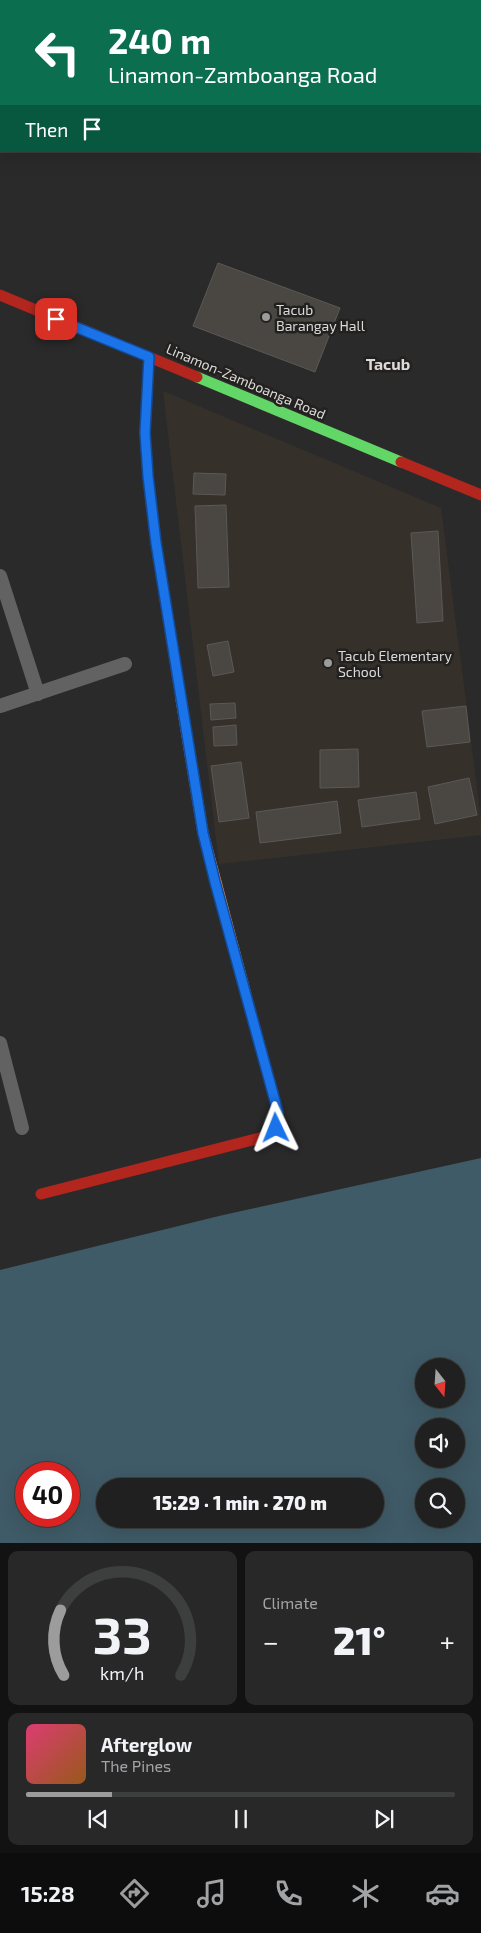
<!DOCTYPE html>
<meta charset="utf-8">
<style>
body{margin:0;font-family:"Exo 2",sans-serif;background:#282829;color:#f1f3f6;height:100vh;display:flex;flex-direction:column;font-size:19px;white-space:nowrap}
*{box-sizing:border-box;margin:0}
p{font-size:16px;color:#a2a3a5}
.icon{flex:none;width:28px;height:28px;fill:none;stroke:currentColor;stroke-width:2;stroke-linecap:round;stroke-linejoin:round}
.map{position:relative;height:1543px;overflow:hidden}
.panel{display:flex;flex-direction:column;gap:8px;padding:8px;background:#121212;flex:1}
.panel>*{flex:none}
.guide{position:absolute;left:0px;top:0px;width:481px;height:152px;box-shadow:0 5px 20px #0002,0 0 0 1px #3d3e3e;background:#0b6e4f;color:#fff;overflow:hidden}
.needle{width:32px;rotate:163deg}
.fabs{position:absolute;left:415px;top:1358px;display:grid;gap:10px}
.fabs a{display:grid;place-items:center;width:50px;height:50px;border-radius:50%;background:#202020;box-shadow:0 5px 20px #0002,0 0 0 1px #3d3e3e;font-size:25px}
.speed{position:absolute;left:15px;top:1462px;display:flex;gap:10px;font-size:25px;font-weight:700;text-align:center}
.speed>*{display:grid;place-content:center;width:65px;height:65px;border-radius:50%;background:#202020;box-shadow:0 5px 20px #0002,0 0 0 1px #3d3e3e;line-height:1}
.speed .limit{border:8px solid #d22;background:#fff;color:#111}
.pin{position:absolute;display:grid;place-items:center;width:42px;height:42px;color:#fff;margin:-21px;border-radius:10px;box-shadow:0 2px 8px #0006}
.me{position:absolute;width:55px;margin:-28px;rotate:358deg;stroke-linejoin:round;filter:drop-shadow(0 0 4px #0008)}
.turn{display:flex;align-items:center;gap:18px;height:105px;padding:0 25px;font-size:22px}
.turn .icon{width:65px;height:65px;stroke-width:2.5}
.turn b{display:block;font-size:35px;line-height:42px}
.then{display:flex;align-items:center;height:48px;padding:0 25px;background:#0003;gap:10px;font-size:19px}
.big{font-size:38px;font-weight:800;line-height:1.1}
.panel .widget{flex:1;display:flex;flex-direction:column;justify-content:center;gap:8px;min-width:0;padding:0 18px;border-radius:10px;background:#282829}
.panel .dial{align-items:center;gap:0}
.dial svg{height:130px;overflow:visible;fill:none;stroke:#3d3e3e;stroke-width:7;stroke-linecap:round;text-anchor:middle}
.dial text{fill:#f1f3f6;stroke:none}
.song{display:flex;align-items:center;gap:15px}
.cover{width:60px;height:60px;border-radius:8px;background:linear-gradient(135deg,hsl(340 70% 55%),hsl(30 70% 35%))}
.played{height:5px;border-radius:2px;background:linear-gradient(90deg,#9d9c9c 20%,#3d3e3e 20%)}
.keys{display:flex;justify-content:space-around;direction:ltr}
.heat{display:flex;justify-content:space-between;align-items:center;font-size:28px;direction:ltr}
.panel .tiles{flex:1;display:grid;gap:8px;grid-template-columns:1fr 1fr}
.widget:last-child{grid-column:span 2}
.trip{position:absolute;left:96px;top:1478px;width:288px;height:50px;border-radius:25px;background:#202020;box-shadow:0 5px 20px #0002,0 0 0 1px #3d3e3e;font-weight:800;line-height:50px;text-align:center}
.tabs{display:flex;height:80px;justify-content:space-around;align-items:center;background:#0d0d0d;color:#a2a3a5}
.tabs .icon{width:35px;height:35px}
.tabs .on{color:#9d9c9c}
.tabs b{font-size:22px;color:#f1f3f6}
.map>svg:first-child{display:block}
</style>
<div class="map">
<svg width="481" height="1543" viewBox="0 0 481 1543">
<rect width="100%" height="100%" fill="#2b2a2a"/>
<!-- built -->
<path fill="#36302b" d="M 163,391 L 441,508 L 481,819 L 481,835 L 219,864 Z"/>
<!-- water -->
<path fill="#3f5b67" fill-rule="evenodd" d="M 481,1158 L 481,1543 L 0,1543 L 0,1270 L 219,1216 ZM 424,1366 L 456,1366 L 456,1399 L 424,1399 ZM 424,1426 L 456,1426 L 456,1459 L 424,1459 ZM 26,1474 L 69,1474 L 69,1516 L 26,1516 ZM 105,1486 L 375,1486 L 375,1519 L 105,1519 ZM 424,1486 L 456,1486 L 456,1519 L 424,1519 Z"/>
<!-- building -->
<path fill="#4a4641" stroke="#5a5958" d="M 218,263 L 340,308 L 315,372 L 193,326 Z
M 194,473 L 226,474 L 225,495 L 193,494 Z
M 226,505 L 229,587 L 198,588 L 195,506 Z
M 438,531 L 443,621 L 417,623 L 411,533 Z
M 228,641 L 234,672 L 213,676 L 207,645 Z
M 235,703 L 236,718 L 211,720 L 210,704 Z
M 466,706 L 470,742 L 427,747 L 422,711 Z
M 236,725 L 237,745 L 214,746 L 213,727 Z
M 358,749 L 359,787 L 320,788 L 320,750 Z
M 241,762 L 249,818 L 219,822 L 211,766 Z
M 469,778 L 477,815 L 435,824 L 428,787 Z
M 416,792 L 420,819 L 362,827 L 358,800 Z
M 337,801 L 341,833 L 260,843 L 256,812 Z"/>
<g fill="none" stroke-linecap="round" stroke-linejoin="round">
<!-- lane -->
<path stroke="#636262" stroke-width="14" d="M 87,1 L 92,0
M 0,28 L 1,27
M 0,576 L 38,694
M 0,706 L 125,664
M 0,1043 L 22,1128"/>
<!-- fast -->
<path stroke="#63d668" stroke-width="11" d="M 197,377 L 401,462"/>
<!-- slow -->
<path stroke="#ff974d" stroke-width="11" d="M 181,699 L 203,833 L 245,991"/>
<!-- jam -->
<path stroke="#b3261e" stroke-width="11" d="M 0,295 L 197,377
M 149,357 L 145,433 L 148,477 L 156,543 L 181,699
M 401,462 L 481,495
M 41,1194 L 260,1138 C 273,1133 278,1126 278,1112 L 245,991"/>
</g>
<g fill="none" stroke-linecap="round" stroke-linejoin="round">
<defs>
<path id="route" d="M 56,319 L 149,357 L 145,433 L 148,476 L 156,543 L 203,833 L 215,882 L 278,1112 L 278,1120 L 276,1128"/>
</defs>
<!-- route casing -->
<use href="#route" stroke="#114b97" stroke-width="12"/>
<!-- route -->
<use href="#route" stroke="#1a73e8" stroke-width="9"/>
</g>
<!-- markers -->
<g fill="#9d9c9c" stroke="#23211f" stroke-width="2">
<circle cx="266" cy="317" r="5"/>
<circle cx="328" cy="663" r="5"/>
</g>
<g text-anchor="middle" dominant-baseline="central" stroke-width="5" stroke-linejoin="round" paint-order="stroke">
<!-- poi labels -->
<g font-size="14" fill="#dbdad9" stroke="#23211f" text-anchor="start">
<text x="276" y="309">Tacub<tspan x="276" dy="16">Barangay Hall</tspan></text>
<text x="338" y="655">Tacub Elementary<tspan x="338" dy="16">School</tspan></text>
</g>
<!-- street labels -->
<g font-size="14" fill="#dbdad9" stroke="#23211f">
<text transform="translate(246 381) rotate(23)">Linamon-Zamboanga Road</text>
</g>
<!-- quarter labels -->
<g font-size="16" font-weight="bold" fill="#dbdad9" stroke="#23211f">
<text x="388" y="363">Tacub</text>
</g>
</g>
</svg>
<div class="fabs">
<a><svg class="needle" viewBox="-14 -14 28 28"><path d="M0-13l5 13h-10z" fill="#e53935"/><path d="M0 13l5-13h-10z" fill="#a2a3a5"/></svg></a>
<a><svg class="icon" aria-label="sound" viewBox="0 0 24 24"><path d="M4 9h4l5-4v14l-5-4H4zM17 9q2 3 0 6"/></svg></a>
<a><svg class="icon" aria-label="search" viewBox="0 0 24 24"><circle cx="10" cy="10" r="6"/><path d="M15 15l6 6"/></svg></a>
</div>
<div class="speed"><div class="limit">40</div></div>
<div class="pin" style="left:56px;top:319px;background:#d93025"><svg class="icon" aria-label="arrive" viewBox="0 0 24 24"><path d="M6 21V4h12l-3 4 3 4H6"/></svg></div>
<svg class="me" style="left:276px;top:1128px" viewBox="-20 -20 40 40"><path d="M0-17L14 15 0 8-14 15z" fill="#1a73e8" stroke="#fff" stroke-width="4"/></svg>
<div class="trip">15:29 · 1 min · 270 m</div>
<div class="guide">
<div class="turn"><svg class="icon" aria-label="left" viewBox="0 0 24 24"><path d="M17 20v-9H6M10 6l-5 5 5 5"/></svg><div><b>240 m</b>Linamon-Zamboanga Road</div></div>
<div class="then">Then<svg class="icon" aria-label="arrive" viewBox="0 0 24 24"><path d="M6 21V4h12l-3 4 3 4H6"/></svg></div>
</div>
</div>
<section class="panel">
<div class="tiles">
<div class="widget dial"><svg viewBox="0 0 100 80">
<path d="M14 69A42 42 0 1 1 86 69"/>
<path d="M14 69A42 42 0 0 1 12 29" stroke="#9d9c9c"/>
<text x="50" y="56" font-size="32" font-weight="700">33</text>
<text x="50" y="72" font-size="11">km/h</text>
</svg></div>
<div class="widget"><p>Climate</p>
<div class="heat"><a>−</a><b class="big">21°</b><a>+</a></div>
</div>
<div class="widget">
<div class="song"><i class="cover"></i><div><b>Afterglow</b><p>The Pines</p></div></div>
<div class="played"></div>
<div class="keys"><svg class="icon" aria-label="previous" viewBox="0 0 24 24"><path d="M18 5L8 12l10 7zM5 5v14"/></svg><svg class="icon" aria-label="pause" viewBox="0 0 24 24"><path d="M8 5v14M16 5v14"/></svg><svg class="icon" aria-label="next" viewBox="0 0 24 24"><path d="M6 5l10 7-10 7zM19 5v14"/></svg></div>
</div>
</div>
</section>
<nav class="tabs">
<b>15:28</b>
<svg class="icon on" aria-label="directions" viewBox="0 0 24 24"><path d="M12 3l9 9-9 9-9-9zM9 14v-3h6M13 9l2 2-2 2"/></svg>
<svg class="icon" aria-label="music" viewBox="0 0 24 24"><path d="M9 18V5l10-2v13"/><circle cx="6" cy="18" r="3"/><circle cx="16" cy="16" r="3"/></svg>
<svg class="icon" aria-label="phone" viewBox="0 0 24 24"><path d="M5 4h4l2 5-3 2q2 4 5 5l2-3 5 2v4C11 20 4 13 5 4z"/></svg>
<svg class="icon" aria-label="climate" viewBox="0 0 24 24"><path d="M12 3v18M4 7l16 10M4 17L20 7"/></svg>
<svg class="icon" aria-label="car" viewBox="0 0 24 24"><path d="M5 17H2v-5l4-1 3-4h7l3 4 3 1v5h-3M9 17h6M6 11h13"/><circle cx="7" cy="17" r="2"/><circle cx="17" cy="17" r="2"/></svg>
</nav>
